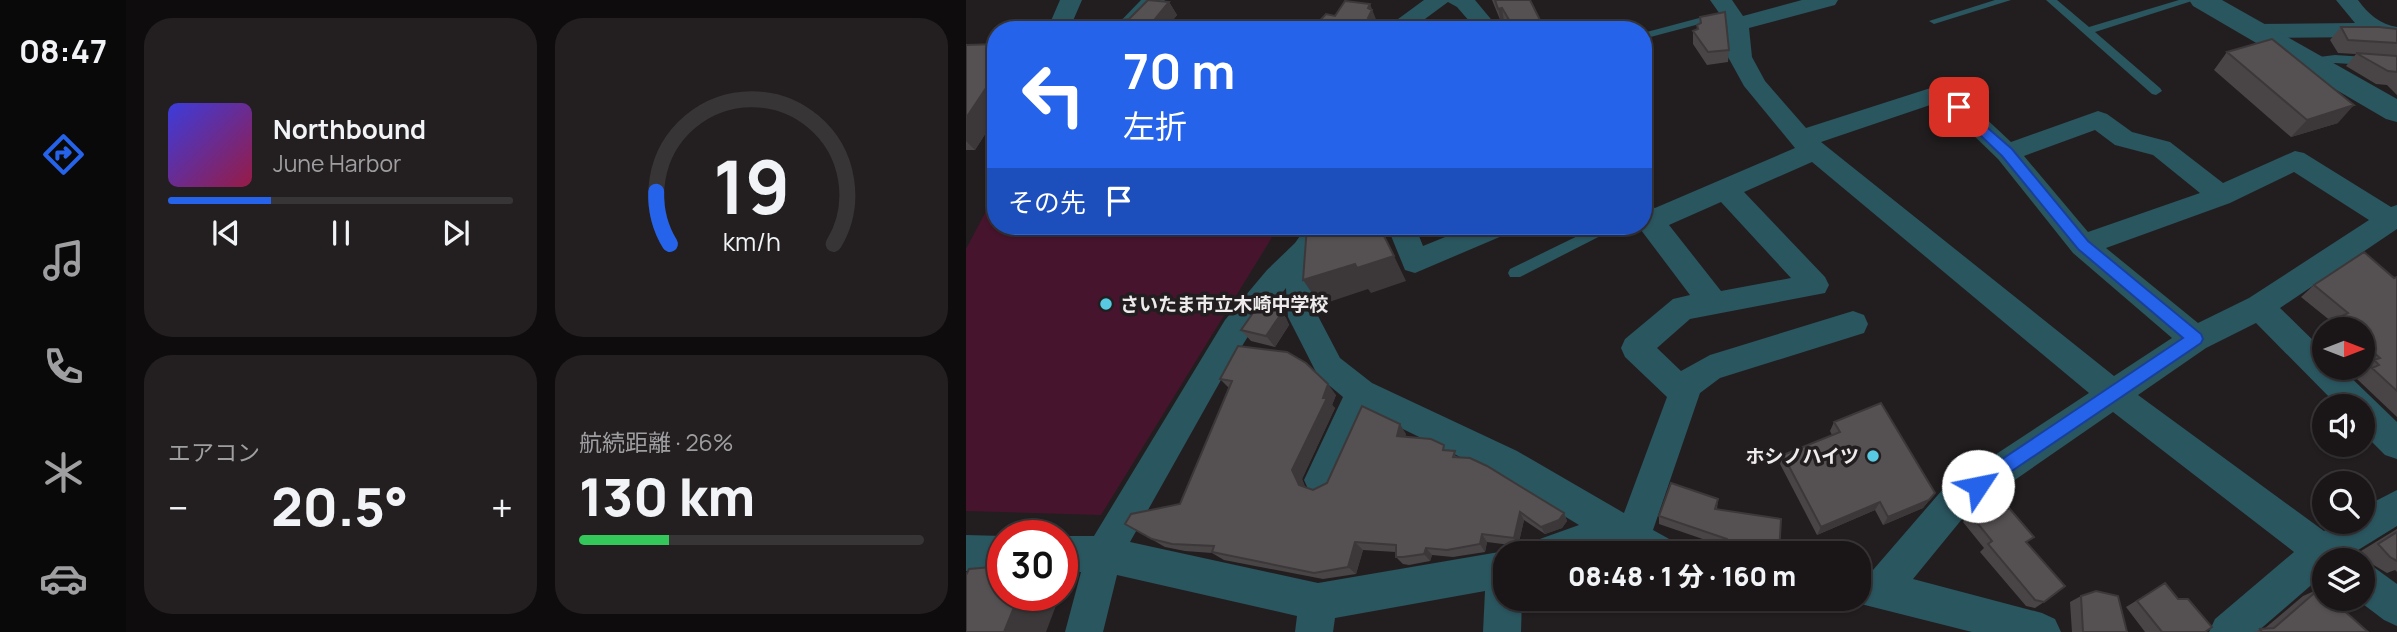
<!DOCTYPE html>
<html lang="ja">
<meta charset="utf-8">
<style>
body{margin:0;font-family:Manrope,"Noto Sans JP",sans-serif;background:#231f20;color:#f1f3f6;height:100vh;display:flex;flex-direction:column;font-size:26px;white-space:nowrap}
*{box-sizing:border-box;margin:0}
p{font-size:23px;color:#9f9fa1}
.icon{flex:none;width:38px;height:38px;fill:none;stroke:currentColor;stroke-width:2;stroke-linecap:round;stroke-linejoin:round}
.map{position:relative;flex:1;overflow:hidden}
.side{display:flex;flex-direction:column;gap:18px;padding:18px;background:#0e0c0d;width:840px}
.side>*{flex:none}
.top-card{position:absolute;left:21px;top:21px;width:665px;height:214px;border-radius:28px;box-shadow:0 2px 5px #0004,0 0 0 2px #383536;background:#2563eb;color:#fff;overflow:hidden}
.needle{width:46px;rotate:90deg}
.buttons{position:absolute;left:1346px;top:317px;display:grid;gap:14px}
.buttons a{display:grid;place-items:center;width:63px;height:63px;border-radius:50%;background:#1a1617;box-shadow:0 2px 5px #0004,0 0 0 2px #383536;font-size:35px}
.speed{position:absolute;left:21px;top:520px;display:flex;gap:14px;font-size:35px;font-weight:700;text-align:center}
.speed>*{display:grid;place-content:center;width:91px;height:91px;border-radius:50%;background:#1a1617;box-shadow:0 2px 5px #0004,0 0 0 2px #383536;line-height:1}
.speed .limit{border:10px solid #d22;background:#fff;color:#111}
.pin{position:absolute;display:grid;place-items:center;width:60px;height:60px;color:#fff;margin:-30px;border-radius:14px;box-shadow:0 4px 10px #0006}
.me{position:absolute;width:77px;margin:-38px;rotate:56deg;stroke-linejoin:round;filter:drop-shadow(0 0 5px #0008)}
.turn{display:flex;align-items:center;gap:24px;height:147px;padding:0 21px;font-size:32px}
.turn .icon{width:91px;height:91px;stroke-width:2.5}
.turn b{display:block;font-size:49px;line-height:60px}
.then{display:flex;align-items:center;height:66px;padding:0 21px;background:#0003;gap:14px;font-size:26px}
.big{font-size:52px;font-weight:800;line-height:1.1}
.side .widget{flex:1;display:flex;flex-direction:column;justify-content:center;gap:10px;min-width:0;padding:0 24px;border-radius:28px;background:#231f20}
.side .dial{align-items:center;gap:0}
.dial svg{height:182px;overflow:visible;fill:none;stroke:#383536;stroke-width:7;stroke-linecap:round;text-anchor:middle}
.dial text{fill:#f1f3f6;stroke:none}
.song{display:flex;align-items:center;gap:21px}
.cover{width:84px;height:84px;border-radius:10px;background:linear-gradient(135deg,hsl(240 70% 55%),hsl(340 70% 35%))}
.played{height:7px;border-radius:4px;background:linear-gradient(90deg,#2563eb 30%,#383536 30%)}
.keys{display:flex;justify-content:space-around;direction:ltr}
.heat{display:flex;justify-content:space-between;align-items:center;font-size:38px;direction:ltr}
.charge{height:10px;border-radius:5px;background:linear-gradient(90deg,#34c759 26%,#383536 0)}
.side .tiles{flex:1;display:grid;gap:18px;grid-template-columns:repeat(2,1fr)}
.trip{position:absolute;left:527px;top:541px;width:378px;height:70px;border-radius:28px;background:#1a1617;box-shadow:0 2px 5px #0004,0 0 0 2px #383536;font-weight:800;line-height:70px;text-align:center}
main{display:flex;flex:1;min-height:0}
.menu{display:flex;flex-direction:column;width:126px;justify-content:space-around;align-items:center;background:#0a0909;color:#9f9fa1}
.menu .icon{width:49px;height:49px}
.menu .active{color:#2563eb}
.menu b{font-size:32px;color:#f1f3f6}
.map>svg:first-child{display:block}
</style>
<main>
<nav class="menu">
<b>08:47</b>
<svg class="icon active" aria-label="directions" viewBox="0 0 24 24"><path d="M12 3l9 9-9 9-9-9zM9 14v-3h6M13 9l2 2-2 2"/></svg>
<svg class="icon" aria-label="music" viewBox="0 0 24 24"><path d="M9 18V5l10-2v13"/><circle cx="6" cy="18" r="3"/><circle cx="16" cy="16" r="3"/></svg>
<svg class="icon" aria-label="phone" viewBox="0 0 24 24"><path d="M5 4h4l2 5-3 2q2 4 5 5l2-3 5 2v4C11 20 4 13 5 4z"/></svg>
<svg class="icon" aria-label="climate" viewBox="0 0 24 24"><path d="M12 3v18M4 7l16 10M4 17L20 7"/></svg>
<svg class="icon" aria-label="car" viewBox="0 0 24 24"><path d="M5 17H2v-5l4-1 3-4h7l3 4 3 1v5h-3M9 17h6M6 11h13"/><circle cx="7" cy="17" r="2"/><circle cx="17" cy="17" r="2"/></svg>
</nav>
<section class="side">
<div class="tiles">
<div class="widget">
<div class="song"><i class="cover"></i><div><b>Northbound</b><p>June Harbor</p></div></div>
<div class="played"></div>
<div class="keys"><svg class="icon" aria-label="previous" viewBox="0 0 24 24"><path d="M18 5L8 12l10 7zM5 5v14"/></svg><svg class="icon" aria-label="pause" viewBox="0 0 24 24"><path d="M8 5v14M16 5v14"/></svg><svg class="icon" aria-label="next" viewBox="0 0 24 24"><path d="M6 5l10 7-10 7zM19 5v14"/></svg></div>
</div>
<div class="widget dial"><svg viewBox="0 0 100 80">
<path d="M14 69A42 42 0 1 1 86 69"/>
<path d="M14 69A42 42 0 0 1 8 46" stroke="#2563eb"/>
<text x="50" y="56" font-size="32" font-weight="700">19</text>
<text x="50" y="72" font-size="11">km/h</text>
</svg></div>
<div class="widget"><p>エアコン</p>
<div class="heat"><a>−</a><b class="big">20.5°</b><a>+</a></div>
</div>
<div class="widget"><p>航続距離 · 26%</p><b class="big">130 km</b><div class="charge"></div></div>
</div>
</section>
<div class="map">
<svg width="1431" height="632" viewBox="0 0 1431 632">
<rect width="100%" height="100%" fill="#221e1f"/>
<!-- green -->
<path fill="#47142d" d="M 26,200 L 30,200 L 30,226 L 313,226 L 135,515 L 0,511 L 0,249 Z"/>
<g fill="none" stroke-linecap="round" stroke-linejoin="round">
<!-- service -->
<path fill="#2a5660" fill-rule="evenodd" d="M 1029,0 L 1045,0 L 968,24 L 963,21 Z
M 1080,0 L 1091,0 L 1123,27 L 1213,0 L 1229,0 L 1129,32 L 1194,88 L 1196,91 L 1190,95 L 1186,94 Z
M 752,13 L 757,16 L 756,18 L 677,39 L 677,33 Z
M 1369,55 L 1431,59 L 1431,67 L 1369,63 L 1345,66 L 1340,62 L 1345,58 Z
M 632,226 L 649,226 L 648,229 L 554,277 L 544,277 L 542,273 L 544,269 Z"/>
<!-- minor -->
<path fill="#2a5660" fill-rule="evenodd" d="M 94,0 L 116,0 L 103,30 L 81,30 Z
M 175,0 L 199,0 L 170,30 L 146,30 Z
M 458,0 L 509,0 L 534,30 L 511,30 L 491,7 L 482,2 L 444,30 L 417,30 Z
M 744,0 L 766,0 L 777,16 L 836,0 L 872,0 L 869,5 L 783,28 L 786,57 L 799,81 L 840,128 L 977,84 L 985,86 L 1045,142 L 1132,111 L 1141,114 L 1166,132 L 1204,142 L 1257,183 L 1329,151 L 1338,153 L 1425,207 L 1431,205 L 1431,229 L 1314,308 L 1358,351 L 1358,368 L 1375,368 L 1431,422 L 1431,459 L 1419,455 L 1396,432 L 1396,406 L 1372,406 L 1290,323 L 1240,348 L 1172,395 L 1358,531 L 1374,522 L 1396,522 L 1396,508 L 1431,490 L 1431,526 L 1384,555 L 1386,560 L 1358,560 L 1358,574 L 1291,632 L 1243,632 L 1249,619 L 1328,552 L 1147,412 L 1001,513 L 947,579 L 1076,613 L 1089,619 L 1095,632 L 1006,632 L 879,600 L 892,598 L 892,569 L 907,570 L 977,489 L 1123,393 L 846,162 L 778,192 L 859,277 L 863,285 L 859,293 L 724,319 L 691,348 L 715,371 L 744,355 L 887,311 L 898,315 L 902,324 L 898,333 L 754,378 L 734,393 L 687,530 L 705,540 L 710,553 L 659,553 L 649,547 L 633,553 L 566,553 L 571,540 L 613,525 L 527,473 L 402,412 L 367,491 L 355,496 L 343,491 L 338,480 L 377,397 L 352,376 L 322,317 L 320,288 L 281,338 L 255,380 L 164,542 L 352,583 L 539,551 L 544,553 L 539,553 L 539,598 L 556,598 L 555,632 L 517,632 L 519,591 L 369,618 L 367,632 L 329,632 L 331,616 L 151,575 L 137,632 L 99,632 L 115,572 L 96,572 L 96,536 L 128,536 L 259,320 L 301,270 L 329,243 L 341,226 L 370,226 L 353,253 L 349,290 L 352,316 L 374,358 L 406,383 L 551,451 L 658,513 L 701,397 L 659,357 L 655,348 L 659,339 L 707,299 L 724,295 L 672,226 L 677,226 L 677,202 L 689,208 L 829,148 L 778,86 L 762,57 L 761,24 ZM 973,102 L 1032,159 L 1107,253 L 1206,338 L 1148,376 L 855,142 ZM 1129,130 L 1149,145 L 1187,155 L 1234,193 L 1122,232 L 1058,156 ZM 1328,172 L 1403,220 L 1283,298 L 1232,323 L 1140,248 L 1264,203 ZM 755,202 L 825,278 L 755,291 L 703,225 Z
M 1370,0 L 1392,0 C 1401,13 1415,25 1431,27 L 1431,41 L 1403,37 L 1289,38 L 1281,36 L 1278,31 L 1281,26 L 1289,24 L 1389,23 Z
M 421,226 L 449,226 L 457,246 L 506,226 L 547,226 L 543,233 L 449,273 L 439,270 Z
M 0,535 L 37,536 L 37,572 L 0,571 Z
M 1396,563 L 1409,568 L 1431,584 L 1431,626 L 1418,620 L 1389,598 L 1396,598 Z"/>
<!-- tertiary -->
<path fill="#2a5660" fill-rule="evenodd" d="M 1223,0 L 1256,0 L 1431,99 L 1431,122 L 1420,119 L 1227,6 Z"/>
</g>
<!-- wall -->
<path fill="#494547" d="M 526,0 L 564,0 L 577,30 L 544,30 L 538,21 L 535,22 Z
M 203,2 L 211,15 L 199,30 L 158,30 L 162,30 L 155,20 L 163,19 Z
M 734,17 L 763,50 L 762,62 L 741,65 L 727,44 L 727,31 L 731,30 L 731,25 L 734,24 Z
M 1375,27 L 1431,29 L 1431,95 L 1421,85 L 1410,84 L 1380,66 L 1390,54 L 1372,53 L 1364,40 Z
M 30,44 L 30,117 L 9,150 L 0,150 L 0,45 Z
M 1261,52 L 1372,123 L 1325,137 L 1248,70 Z
M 1431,277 L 1431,417 L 1391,379 L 1396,375 L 1392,371 L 1397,368 L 1396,329 L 1358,329 L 1358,332 L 1356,330 L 1366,322 L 1335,297 L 1348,285 L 1428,278 Z
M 311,307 L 320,318 L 323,325 L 309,347 L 285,341 L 275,330 Z
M 254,379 L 370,395 L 366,405 L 369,408 L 336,479 L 339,487 L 347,490 L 361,483 L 440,434 L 439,437 L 481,450 L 493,458 L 598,513 L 601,521 L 596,528 L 579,534 L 558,520 L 552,546 L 521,542 L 519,552 L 487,557 L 466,555 L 464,561 L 443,565 L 437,564 L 430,557 L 430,552 L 397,550 L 390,574 L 357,579 L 258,560 L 246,553 L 219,551 L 199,547 L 159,524 L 214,504 L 263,388 Z
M 868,422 L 969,493 L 957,508 L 917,525 L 909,510 L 851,535 L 814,464 L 817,455 L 866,435 L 864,431 Z
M 752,499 L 751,509 L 813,553 L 759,553 L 760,547 L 693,524 L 693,516 Z
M 1010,507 L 1033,514 L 1061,543 L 1078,602 L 1069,608 L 1060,606 L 1014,552 L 1018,548 L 997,522 Z
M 1431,529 L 1431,572 L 1429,570 L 1421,573 L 1406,564 L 1395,551 Z
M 1199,583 L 1212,599 L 1239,632 L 1179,632 L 1160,607 Z
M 1353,589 L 1402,632 L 1287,632 L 1298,629 L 1337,596 Z
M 1115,596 L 1161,632 L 1106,632 L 1104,602 Z"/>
<!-- shaded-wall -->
<path fill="#3c3839" d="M 203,2 L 211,15 L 199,30 L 188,30 L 185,24 Z
M 404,4 L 413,27 L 402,18 L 402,8 Z
M 536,8 L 538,21 L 535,22 L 532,9 Z
M 576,24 L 577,30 L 554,30 Z
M 30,73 L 30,117 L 9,150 L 0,141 L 0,118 Z
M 1388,105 L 1372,123 L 1325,137 L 1341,120 Z
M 428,256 L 440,281 L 405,293 L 402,289 L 354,305 L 337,280 L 389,264 Z
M 311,307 L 320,318 L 323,325 L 309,347 L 300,336 Z
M 362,384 L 370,395 L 366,405 L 369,408 L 336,479 L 342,493 L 333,485 L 326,470 Z
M 434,424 L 440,434 L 437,445 L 431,436 Z
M 969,493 L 957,508 L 917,525 L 922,517 Z
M 914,502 L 909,510 L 851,535 L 855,527 Z
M 554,512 L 558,520 L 552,546 L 548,538 Z
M 598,513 L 601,521 L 596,528 L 579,534 L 575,527 Z
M 516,534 L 521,542 L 519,552 L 514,544 Z
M 389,542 L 397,550 L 390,574 L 382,567 Z
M 460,548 L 466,555 L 464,561 L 458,554 Z
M 96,578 L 100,579 L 96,590 Z
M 53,595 L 94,595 L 80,632 L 38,632 Z"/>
<!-- building -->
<path fill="#555052" stroke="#3c3839" stroke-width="2" d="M 182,0 L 203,2 L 185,24 L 155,20 L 163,19 Z
M 529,0 L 564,0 L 576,24 L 554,30 L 549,30 L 536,8 L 532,9 Z
M 379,1 L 404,4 L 402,8 L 406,10 L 402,18 L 425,30 L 345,30 L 360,14 L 369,16 Z
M 759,12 L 763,50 L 742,52 L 727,31 L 732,29 L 731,25 L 735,23 L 734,17 Z
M 347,21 L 350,23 L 345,30 L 333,30 Z
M 1375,27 L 1413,27 L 1431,29 L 1431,43 L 1382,40 Z
M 1306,39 L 1388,105 L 1341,120 L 1261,52 Z
M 30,44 L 30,73 L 0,118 L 0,45 Z
M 1390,53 L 1431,56 L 1431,72 L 1422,71 Z
M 341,226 L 413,226 L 428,256 L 391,268 L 389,264 L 337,280 Z
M 1398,252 L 1428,278 L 1431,277 L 1431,391 L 1406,368 L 1413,365 L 1408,360 L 1414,358 L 1396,342 L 1396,329 L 1381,329 L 1370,319 L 1382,313 L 1348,285 Z
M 294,303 L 311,307 L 315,314 L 300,336 L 275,330 Z
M 272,346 L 321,352 L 340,363 L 362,384 L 357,398 L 361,398 L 326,470 L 333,485 L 347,490 L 361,483 L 396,406 L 434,424 L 431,436 L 465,439 L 478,445 L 477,450 L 489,451 L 487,457 L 504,458 L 521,466 L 598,513 L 593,520 L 575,527 L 554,512 L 548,538 L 516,534 L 514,544 L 481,550 L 460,548 L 458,554 L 437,557 L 430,557 L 430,545 L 389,542 L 382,567 L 348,573 L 246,552 L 248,546 L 206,544 L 186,539 L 159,524 L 165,514 L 214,504 L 266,381 L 254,379 Z
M 915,403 L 969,493 L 963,500 L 922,517 L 914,502 L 855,527 L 817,455 L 874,432 L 868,422 Z
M 705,483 L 752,499 L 749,509 L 815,519 L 813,553 L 761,545 L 761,539 L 693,516 Z
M 1020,500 L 1033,514 L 1043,508 L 1068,537 L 1060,542 L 1099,586 L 1078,602 L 1069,600 L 1022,544 L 1026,541 L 1004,514 L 1010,507 Z
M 1431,532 L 1431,561 L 1424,557 L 1412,544 Z
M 37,566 L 37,595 L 53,595 L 38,632 L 0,632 L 0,575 L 3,569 Z
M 1199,583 L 1212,599 L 1222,599 L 1246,627 L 1239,632 L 1196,632 L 1171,601 Z
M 1353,589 L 1358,593 L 1358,598 L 1364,598 L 1402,632 L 1296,632 L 1294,629 L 1308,628 Z
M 1130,591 L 1152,596 L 1161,632 L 1117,632 L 1115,596 Z"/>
<!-- route -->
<path fill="#2563eb" stroke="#184099" stroke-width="2" d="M 993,103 L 1046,149 L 1122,241 L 1235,334 L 1237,339 L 1235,343 L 1012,494 L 1005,492 L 1002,486 L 1005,480 L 1217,338 L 1112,249 L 1036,156 L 989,111 L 989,104 Z"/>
<!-- markers -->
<g fill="#57c9e3" stroke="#221e1f" stroke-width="2.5">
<circle cx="140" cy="304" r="7"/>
<circle cx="907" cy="456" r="7"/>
</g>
<g text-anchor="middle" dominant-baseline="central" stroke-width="7" stroke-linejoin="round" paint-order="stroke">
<!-- poi labels -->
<g font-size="19" font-weight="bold" fill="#eeebec" stroke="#221e1f" text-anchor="start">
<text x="154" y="304">さいたま市立木崎中学校</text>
<text x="893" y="456" text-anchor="end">ホシノハイツ</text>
</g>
</g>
</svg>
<div class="buttons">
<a><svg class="needle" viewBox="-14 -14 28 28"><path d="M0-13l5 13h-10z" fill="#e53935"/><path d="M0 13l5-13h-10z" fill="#9f9fa1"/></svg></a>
<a><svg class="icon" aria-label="sound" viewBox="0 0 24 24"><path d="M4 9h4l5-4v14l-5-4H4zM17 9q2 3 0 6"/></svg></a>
<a><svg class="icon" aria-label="search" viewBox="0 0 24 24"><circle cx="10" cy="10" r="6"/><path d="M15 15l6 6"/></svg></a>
<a><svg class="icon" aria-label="layers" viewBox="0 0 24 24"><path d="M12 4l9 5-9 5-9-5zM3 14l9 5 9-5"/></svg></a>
</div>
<div class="speed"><div class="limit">30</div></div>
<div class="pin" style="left:993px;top:107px;background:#d93025"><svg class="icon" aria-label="arrive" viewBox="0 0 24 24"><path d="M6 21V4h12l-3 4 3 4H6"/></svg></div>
<svg class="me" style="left:1012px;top:486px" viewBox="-20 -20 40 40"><circle r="19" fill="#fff"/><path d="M0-13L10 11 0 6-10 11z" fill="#2563eb"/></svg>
<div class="trip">08:48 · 1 分 · 160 m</div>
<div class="top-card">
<div class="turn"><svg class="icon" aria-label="left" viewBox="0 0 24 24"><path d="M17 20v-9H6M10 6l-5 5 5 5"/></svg><div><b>70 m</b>左折</div></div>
<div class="then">その先<svg class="icon" aria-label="arrive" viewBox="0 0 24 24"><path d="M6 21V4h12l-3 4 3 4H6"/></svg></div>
</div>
</div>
</main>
